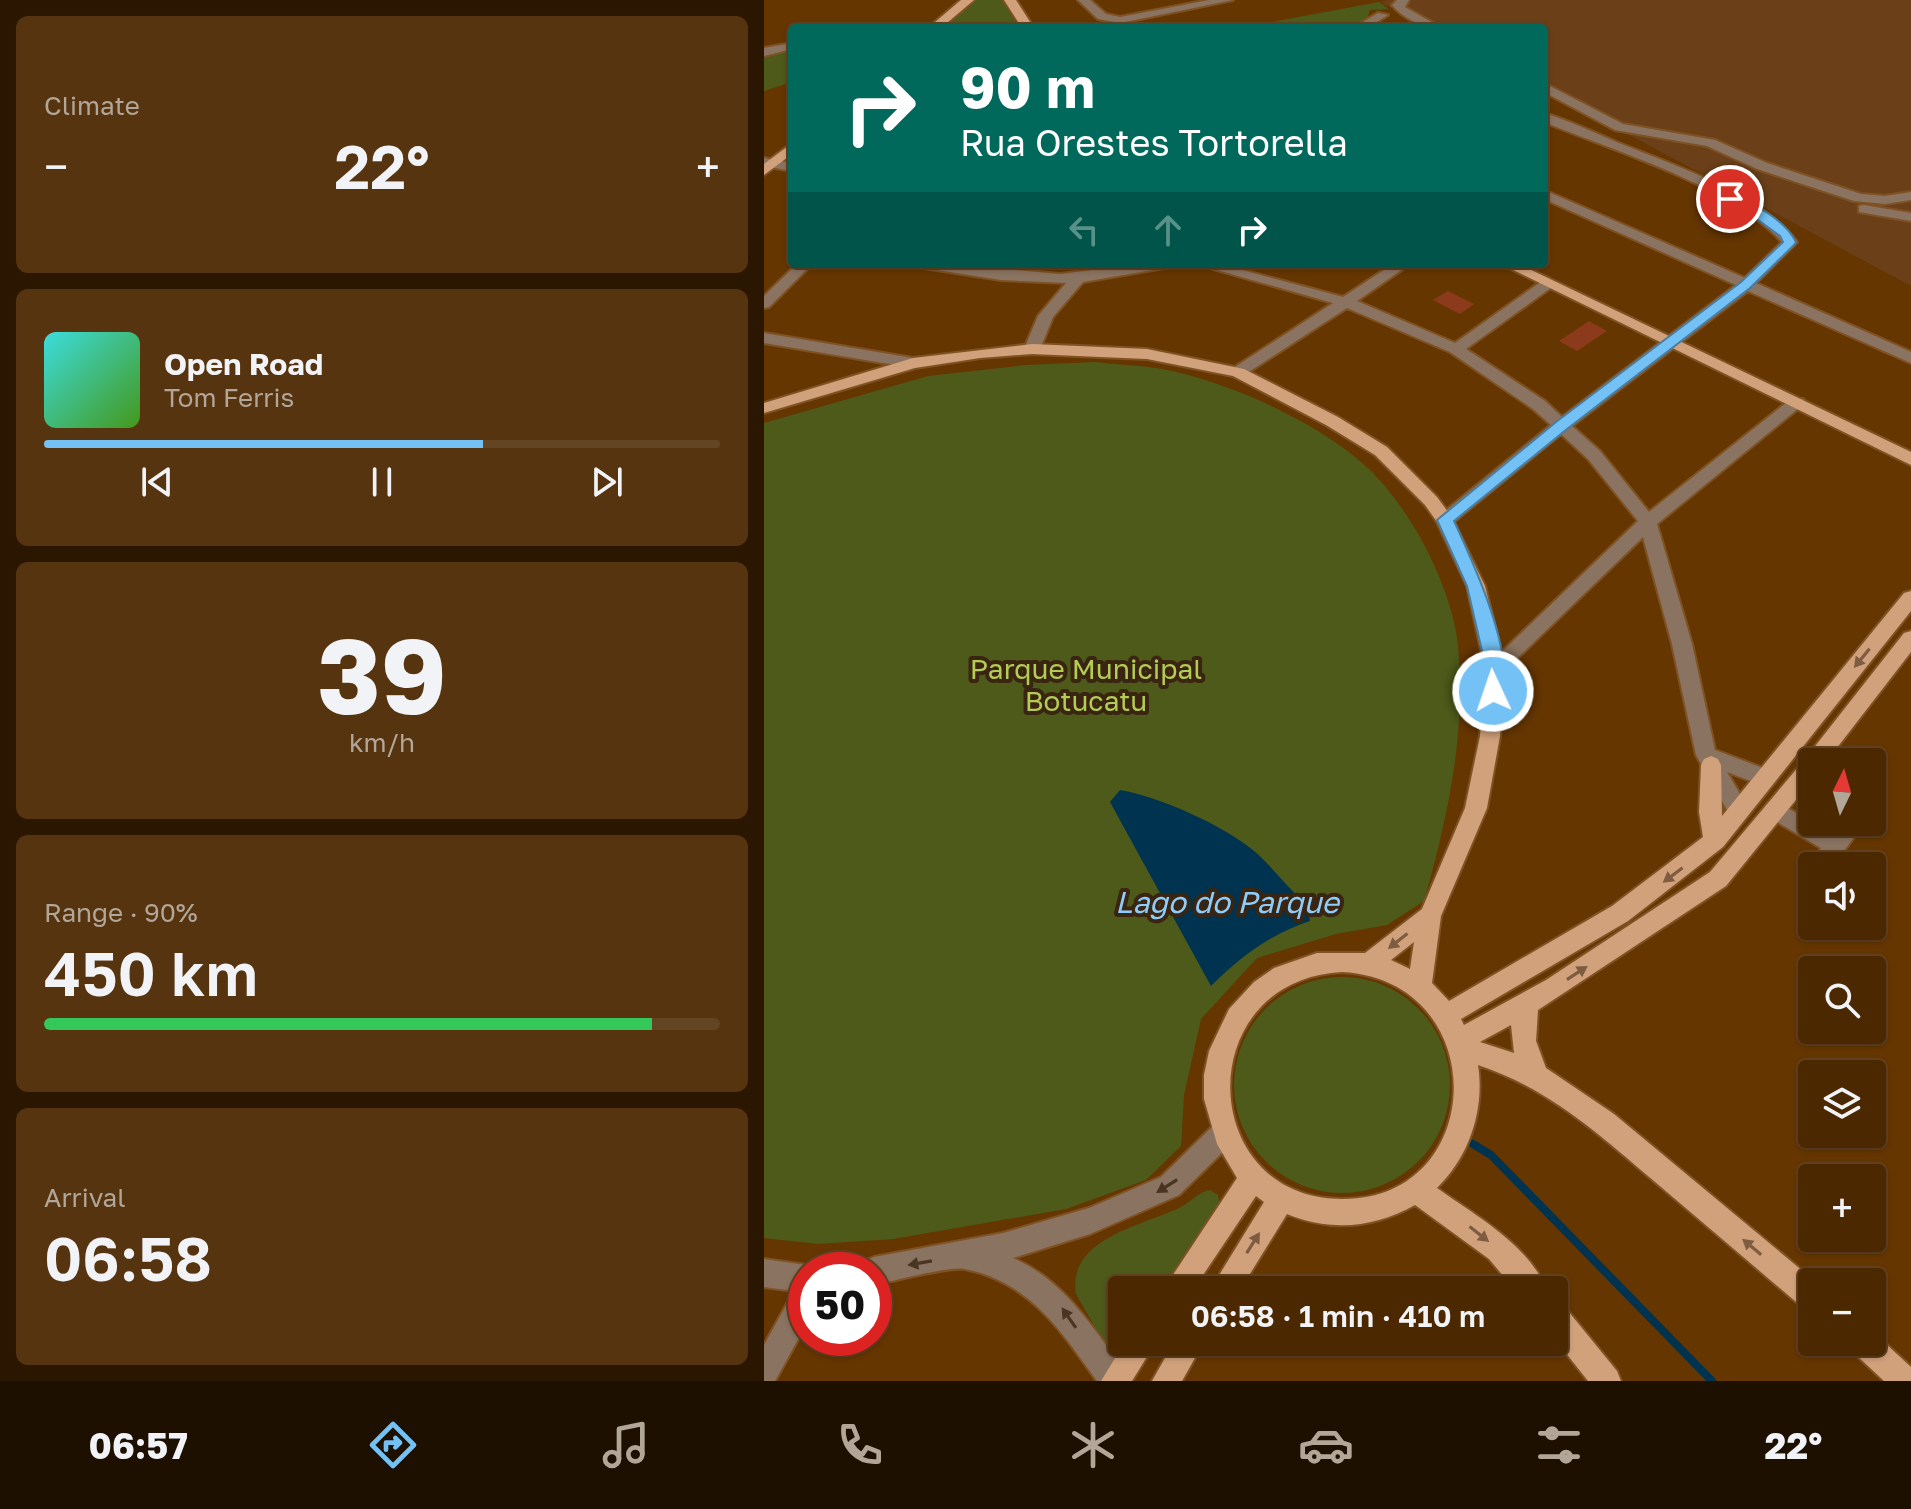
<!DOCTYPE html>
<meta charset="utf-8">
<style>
body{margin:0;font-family:"Golos Text",sans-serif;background:#563410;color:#f1f3f6;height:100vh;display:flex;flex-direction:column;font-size:30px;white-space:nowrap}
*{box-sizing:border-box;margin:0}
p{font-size:26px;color:#b2a699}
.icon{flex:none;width:44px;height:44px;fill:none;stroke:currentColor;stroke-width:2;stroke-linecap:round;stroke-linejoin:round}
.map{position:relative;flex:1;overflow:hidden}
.side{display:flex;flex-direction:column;gap:16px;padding:16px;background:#2a1601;width:764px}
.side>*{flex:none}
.hud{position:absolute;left:24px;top:24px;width:760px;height:244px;border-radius:8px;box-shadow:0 2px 6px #0004,0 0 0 2px #634423;background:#00695c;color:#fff;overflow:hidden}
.needle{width:52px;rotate:5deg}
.controls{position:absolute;left:1034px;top:748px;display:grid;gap:16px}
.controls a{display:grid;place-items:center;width:88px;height:88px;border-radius:8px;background:#4c2801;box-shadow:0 2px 6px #0004,0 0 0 2px #634423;font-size:40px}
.speed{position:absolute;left:24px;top:1252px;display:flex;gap:16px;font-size:40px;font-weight:700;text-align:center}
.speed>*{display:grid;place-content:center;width:104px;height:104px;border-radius:50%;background:#4c2801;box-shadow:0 2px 6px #0004,0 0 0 2px #634423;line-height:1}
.speed .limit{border:12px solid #d22;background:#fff;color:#111}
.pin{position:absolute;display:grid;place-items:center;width:68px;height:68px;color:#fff;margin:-34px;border:4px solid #fff;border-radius:50%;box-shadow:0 2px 8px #0007}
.me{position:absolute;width:88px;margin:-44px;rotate:357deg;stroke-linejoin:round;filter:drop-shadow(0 0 6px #0008)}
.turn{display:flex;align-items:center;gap:28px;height:168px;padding:0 40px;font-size:36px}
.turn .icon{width:104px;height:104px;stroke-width:2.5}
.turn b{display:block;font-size:56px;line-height:68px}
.lanes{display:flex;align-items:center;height:76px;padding:0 40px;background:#0003;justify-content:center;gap:40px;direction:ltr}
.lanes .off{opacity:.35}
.big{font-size:60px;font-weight:600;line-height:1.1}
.side .card{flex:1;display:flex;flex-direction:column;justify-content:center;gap:12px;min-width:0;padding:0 28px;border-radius:12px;background:#563410}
.side .dial{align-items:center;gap:0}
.dial b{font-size:104px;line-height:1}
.song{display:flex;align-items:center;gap:24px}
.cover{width:96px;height:96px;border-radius:12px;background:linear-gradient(135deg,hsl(180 70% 55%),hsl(100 70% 35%))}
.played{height:8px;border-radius:4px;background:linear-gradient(90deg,#73c1f5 65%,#634423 65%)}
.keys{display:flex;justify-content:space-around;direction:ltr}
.heat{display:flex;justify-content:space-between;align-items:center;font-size:44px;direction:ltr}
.charge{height:12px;border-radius:6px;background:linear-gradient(90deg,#34c759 90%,#634423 0)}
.trip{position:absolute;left:344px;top:1276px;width:460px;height:80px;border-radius:8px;background:#4c2801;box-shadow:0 2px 6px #0004,0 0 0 2px #634423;font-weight:600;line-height:80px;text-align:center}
.dock{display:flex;height:128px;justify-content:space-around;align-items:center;background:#1e1000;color:#b2a699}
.dock .icon{width:56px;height:56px}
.dock .current{color:#73c1f5}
.dock b{font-size:36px;color:#f1f3f6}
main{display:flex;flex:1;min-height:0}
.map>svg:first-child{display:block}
</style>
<main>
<section class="side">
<div class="card"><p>Climate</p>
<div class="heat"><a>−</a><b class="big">22°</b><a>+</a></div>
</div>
<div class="card">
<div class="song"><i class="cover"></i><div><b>Open Road</b><p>Tom Ferris</p></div></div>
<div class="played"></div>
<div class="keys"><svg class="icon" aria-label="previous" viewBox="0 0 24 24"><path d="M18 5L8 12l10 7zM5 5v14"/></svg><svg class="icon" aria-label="pause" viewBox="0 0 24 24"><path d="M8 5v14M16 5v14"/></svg><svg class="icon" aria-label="next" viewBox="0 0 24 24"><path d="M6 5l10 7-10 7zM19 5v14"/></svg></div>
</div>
<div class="card dial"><b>39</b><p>km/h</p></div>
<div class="card"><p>Range · 90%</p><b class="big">450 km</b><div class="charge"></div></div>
<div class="card"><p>Arrival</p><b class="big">06:58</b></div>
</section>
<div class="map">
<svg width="1147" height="1381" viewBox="0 0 1147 1381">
<rect width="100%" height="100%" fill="#663601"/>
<!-- built -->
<path fill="#6b4019" d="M 624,0 L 1147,0 L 1147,286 L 780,89 L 780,28 L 666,28 L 617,2 Z"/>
<!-- green -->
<path fill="#4d5a19" d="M 212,0 L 238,0 L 255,28 L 186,26 L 188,19 Z
M 615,2 L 625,9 L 606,10 L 603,19 L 586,28 L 475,28 Z
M 28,49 L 28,82 L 0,91 L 0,57 Z
M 332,362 C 353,365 377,365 398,369 C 464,381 561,425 608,472 C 648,512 685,583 693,638 C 704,725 684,817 660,901 L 623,925 L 572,934 L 493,958 L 437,1019 L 420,1095 L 417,1146 L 382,1180 L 302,1209 L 129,1239 L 54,1244 L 0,1238 L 0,423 L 164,376 L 262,365 Z
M470 1085a108 108 0 1 1 216 0a108 108 0 1 1-216 0Z
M 446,1190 L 454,1195 L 456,1208 L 399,1290 L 358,1290 L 358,1342 L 361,1342 L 349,1359 L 312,1294 C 303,1240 375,1226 413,1209 C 425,1204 434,1192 446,1190 Z"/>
<!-- water -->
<path fill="#00334f" d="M 356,790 C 396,797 459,825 490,851 C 501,860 510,871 520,882 C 531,894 544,904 546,921 C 508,933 476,957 447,986 L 346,802 Z"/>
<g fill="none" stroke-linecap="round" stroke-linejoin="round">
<!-- stream -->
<path stroke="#00334f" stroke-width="8" d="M 709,1144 L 727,1155 L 948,1381"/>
</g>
<!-- building -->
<path fill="#8c3a1c" d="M 684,291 L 710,304 L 696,314 L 669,300 Z
M 825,321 L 843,331 L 813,351 L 795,341 Z"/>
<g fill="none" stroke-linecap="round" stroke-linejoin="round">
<defs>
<path id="minor" d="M 314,0 L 326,0 L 342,14 L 356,17 L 445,0 L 469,0 L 356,23 L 334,19 Z
M 633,0 L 645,0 L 641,7 L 678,28 C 661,28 639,19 628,5 Z
M 614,13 L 624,15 L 603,28 L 589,28 Z
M 28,43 L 28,49 L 0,56 L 0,48 Z
M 780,83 L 859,124 L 951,140 L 1003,163 L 1097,194 L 1121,196 L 1147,192 L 1147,200 L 1121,204 L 1090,201 L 993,169 L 943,146 L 851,130 L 780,92 Z
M 780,113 C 806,121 831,133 855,143 C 912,166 995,193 1033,242 L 992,283 L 1147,352 L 1147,363 L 984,291 L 808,426 L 836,451 L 885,512 L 1027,399 L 1039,399 L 1041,403 L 893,524 L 928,644 L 951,750 L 1007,771 L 1011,777 L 1007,783 L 1000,786 L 963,772 L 986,811 L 983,817 L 975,820 L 967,817 L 932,755 L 908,644 L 879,537 L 738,673 L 724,673 L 721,668 L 874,521 L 824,459 L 797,434 L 687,524 L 675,524 L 672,520 L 675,516 L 787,425 L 769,409 L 686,352 L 583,308 L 480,375 L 468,375 L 468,369 L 569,303 L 432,264 L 456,264 L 579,297 L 629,264 L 646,264 L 593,301 L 691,343 L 778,281 L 788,281 L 788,287 L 702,349 L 781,401 L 798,417 L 972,285 L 780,199 L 780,190 L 981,278 L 1018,242 C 968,186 850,151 780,122 Z
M 0,158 L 28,163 L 28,171 L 0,166 Z
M 1100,205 L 1147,213 L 1147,221 L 1095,212 L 1095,206 Z
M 33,264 L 48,264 L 5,307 L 0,308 L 0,296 Z
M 153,264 L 187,264 L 296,274 L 377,264 L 407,264 L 400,268 L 319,282 L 289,317 L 276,349 L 268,354 L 260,349 L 274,316 L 302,283 L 237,280 L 160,268 Z
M 0,333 L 149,358 L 157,363 L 149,368 L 0,343 Z
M 1011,801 L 1069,833 L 1077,822 L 1101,822 L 1069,866 L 1048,866 L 1048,873 L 1045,866 L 1057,848 L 1003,816 L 1000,810 L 1003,804 Z
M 460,1120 L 469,1124 L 473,1133 L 469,1142 L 415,1195 L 326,1234 L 249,1258 C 301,1281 328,1327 361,1371 L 365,1381 L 333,1381 C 297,1331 266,1282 201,1269 C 185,1266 129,1281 110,1285 L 110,1270 L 97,1270 L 100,1261 L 110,1257 L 239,1233 L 325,1208 L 397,1177 L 451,1124 Z
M 0,1259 L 42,1265 L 52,1270 L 42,1270 L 42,1325 L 11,1381 L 0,1381 L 0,1345 L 30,1291 L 0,1287 Z"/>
<path id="major" d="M 197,0 L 210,0 L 177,28 L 164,28 Z
M 240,0 L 252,0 L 270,28 L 258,28 Z
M 28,143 L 28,154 L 0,175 L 0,164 Z
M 737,264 L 755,264 L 1147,452 L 1147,465 Z
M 268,344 L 383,349 L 480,369 L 574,417 L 623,447 L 673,497 L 687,516 L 721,586 L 741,668 L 736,736 L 723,808 L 677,916 L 668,983 L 685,1001 L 848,906 L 939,837 L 935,812 L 937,765 L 940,759 L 947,756 L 954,759 L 957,765 L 958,816 L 1140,593 L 1147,591 L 1147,611 L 959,847 L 864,921 L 697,1019 L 700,1025 L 782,980 L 946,872 L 1041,759 L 1140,633 L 1147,631 L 1147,652 L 1062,762 L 1048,762 L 1048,780 L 962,886 L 774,1010 L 772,1041 L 782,1068 L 850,1114 L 1052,1282 L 1048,1282 L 1048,1311 L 1038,1307 C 991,1267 944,1227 897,1187 C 839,1138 787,1089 714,1065 C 721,1110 705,1157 673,1188 C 712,1216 764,1244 783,1290 L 751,1290 L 725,1259 L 651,1205 C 610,1228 567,1232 523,1214 L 476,1290 L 446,1290 L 500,1202 L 492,1196 L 429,1290 L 399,1290 L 473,1178 L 453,1144 L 440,1099 L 440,1075 L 445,1051 L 465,1009 L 490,982 L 510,968 L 553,953 L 601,953 L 658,909 L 701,808 L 716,736 L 721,668 L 703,586 L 673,522 L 661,505 L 611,455 L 562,425 L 469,376 L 383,359 L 268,354 L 216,358 L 151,368 L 0,413 L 0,403 L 149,358 ZM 650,942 L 646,969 L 627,960 ZM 578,972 C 729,980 725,1200 578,1199 C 432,1199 426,980 578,972 ZM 747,1025 L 750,1053 L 716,1042 Z
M 790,1302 L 800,1306 L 853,1371 L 857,1381 L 824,1381 L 790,1338 Z
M 1109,1332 L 1147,1367 L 1147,1381 L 1120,1381 L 1089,1352 L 1085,1342 L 1108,1342 Z
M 361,1342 L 392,1342 L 368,1381 L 337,1381 Z
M 410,1342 L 440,1342 L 418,1381 L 388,1381 Z"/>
</defs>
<!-- minor casing -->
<use href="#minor" stroke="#7f5223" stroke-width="4"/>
<!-- major casing -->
<use href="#major" stroke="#7f5223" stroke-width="4"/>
<!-- minor -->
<use href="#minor" fill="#8b7361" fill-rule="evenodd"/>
<!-- major -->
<use href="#major" fill="#d1a17b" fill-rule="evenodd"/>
</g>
<!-- one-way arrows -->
<defs><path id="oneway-solid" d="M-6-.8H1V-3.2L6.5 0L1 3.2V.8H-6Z" transform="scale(2)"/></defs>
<g fill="#7e5c41">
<use href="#oneway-solid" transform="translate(1098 658) rotate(129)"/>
<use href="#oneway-solid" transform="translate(909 875) rotate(143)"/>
<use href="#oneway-solid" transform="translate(634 941) rotate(142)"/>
<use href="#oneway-solid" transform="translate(813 973) rotate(-33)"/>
<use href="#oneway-solid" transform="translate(715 1234) rotate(38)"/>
<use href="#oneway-solid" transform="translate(489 1243) rotate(-58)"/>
<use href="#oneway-solid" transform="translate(988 1247) rotate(-140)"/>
</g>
<g fill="#4a3422">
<use href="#oneway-solid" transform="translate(403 1186) rotate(148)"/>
<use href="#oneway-solid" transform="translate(156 1263) rotate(170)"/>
<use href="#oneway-solid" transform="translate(305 1318) rotate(-125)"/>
</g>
<!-- route -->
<path fill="#73c1f5" stroke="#4b7d9f" stroke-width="2" d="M 966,195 C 990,203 1021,220 1032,242 L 1030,245 L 986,288 L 803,429 L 690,521 C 707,558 754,658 736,696 L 723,696 L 720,691 L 722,668 L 703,586 L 673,520 L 792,422 L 977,282 L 1019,242 L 1016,236 L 982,211 L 962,201 L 962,196 Z"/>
<g text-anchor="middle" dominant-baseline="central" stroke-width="8" stroke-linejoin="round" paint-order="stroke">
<!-- park labels -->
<g font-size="28" fill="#b3cc53" stroke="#3a2412">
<text x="322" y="668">Parque Municipal<tspan x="322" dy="32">Botucatu</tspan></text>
</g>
<!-- water labels -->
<g font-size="30" font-style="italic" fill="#8ecdf9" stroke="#3a2412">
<text x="463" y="902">Lago do Parque</text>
</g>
</g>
</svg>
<div class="controls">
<a><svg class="needle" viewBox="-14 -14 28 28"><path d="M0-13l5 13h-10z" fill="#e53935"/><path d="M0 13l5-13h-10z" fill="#b2a699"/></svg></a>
<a><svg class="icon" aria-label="sound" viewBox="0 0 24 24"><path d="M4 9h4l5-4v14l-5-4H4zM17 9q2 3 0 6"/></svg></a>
<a><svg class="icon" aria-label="search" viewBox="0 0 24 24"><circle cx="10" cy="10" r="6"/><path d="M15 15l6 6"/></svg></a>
<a><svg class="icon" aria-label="layers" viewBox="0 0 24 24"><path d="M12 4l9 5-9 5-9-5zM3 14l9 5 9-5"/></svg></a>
<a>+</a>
<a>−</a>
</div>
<div class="speed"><div class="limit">50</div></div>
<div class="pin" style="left:966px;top:199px;background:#d93025"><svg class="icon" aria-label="arrive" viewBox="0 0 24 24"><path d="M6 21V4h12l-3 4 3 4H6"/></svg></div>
<svg class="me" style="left:729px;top:691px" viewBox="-20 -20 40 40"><circle r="17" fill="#73c1f5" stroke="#fff" stroke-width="3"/><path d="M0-11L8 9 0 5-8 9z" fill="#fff"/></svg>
<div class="trip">06:58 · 1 min · 410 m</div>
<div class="hud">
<div class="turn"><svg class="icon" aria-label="right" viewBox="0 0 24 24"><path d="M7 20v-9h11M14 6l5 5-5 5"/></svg><div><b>90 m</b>Rua Orestes Tortorella</div></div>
<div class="lanes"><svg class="icon off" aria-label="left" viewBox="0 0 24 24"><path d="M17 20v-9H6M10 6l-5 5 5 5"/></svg><svg class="icon off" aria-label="ahead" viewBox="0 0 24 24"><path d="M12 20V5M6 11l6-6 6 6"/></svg><svg class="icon" aria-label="right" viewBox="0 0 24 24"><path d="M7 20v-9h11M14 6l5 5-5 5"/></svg></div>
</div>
</div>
</main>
<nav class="dock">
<b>06:57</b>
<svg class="icon current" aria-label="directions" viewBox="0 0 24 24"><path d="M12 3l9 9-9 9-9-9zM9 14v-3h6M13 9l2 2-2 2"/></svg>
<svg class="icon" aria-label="music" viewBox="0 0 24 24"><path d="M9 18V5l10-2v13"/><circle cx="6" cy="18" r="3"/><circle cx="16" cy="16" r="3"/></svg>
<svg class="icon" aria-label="phone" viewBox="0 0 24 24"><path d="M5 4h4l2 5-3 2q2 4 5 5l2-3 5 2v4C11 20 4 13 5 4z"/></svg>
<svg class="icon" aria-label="climate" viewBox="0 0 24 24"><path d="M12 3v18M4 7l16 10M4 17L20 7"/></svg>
<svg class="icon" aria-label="car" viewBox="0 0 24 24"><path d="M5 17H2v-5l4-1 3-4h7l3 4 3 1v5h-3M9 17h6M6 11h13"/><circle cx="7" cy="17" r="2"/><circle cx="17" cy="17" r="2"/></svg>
<svg class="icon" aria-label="filters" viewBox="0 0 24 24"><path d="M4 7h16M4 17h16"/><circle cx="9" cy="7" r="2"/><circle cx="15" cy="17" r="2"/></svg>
<b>22°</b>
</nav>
